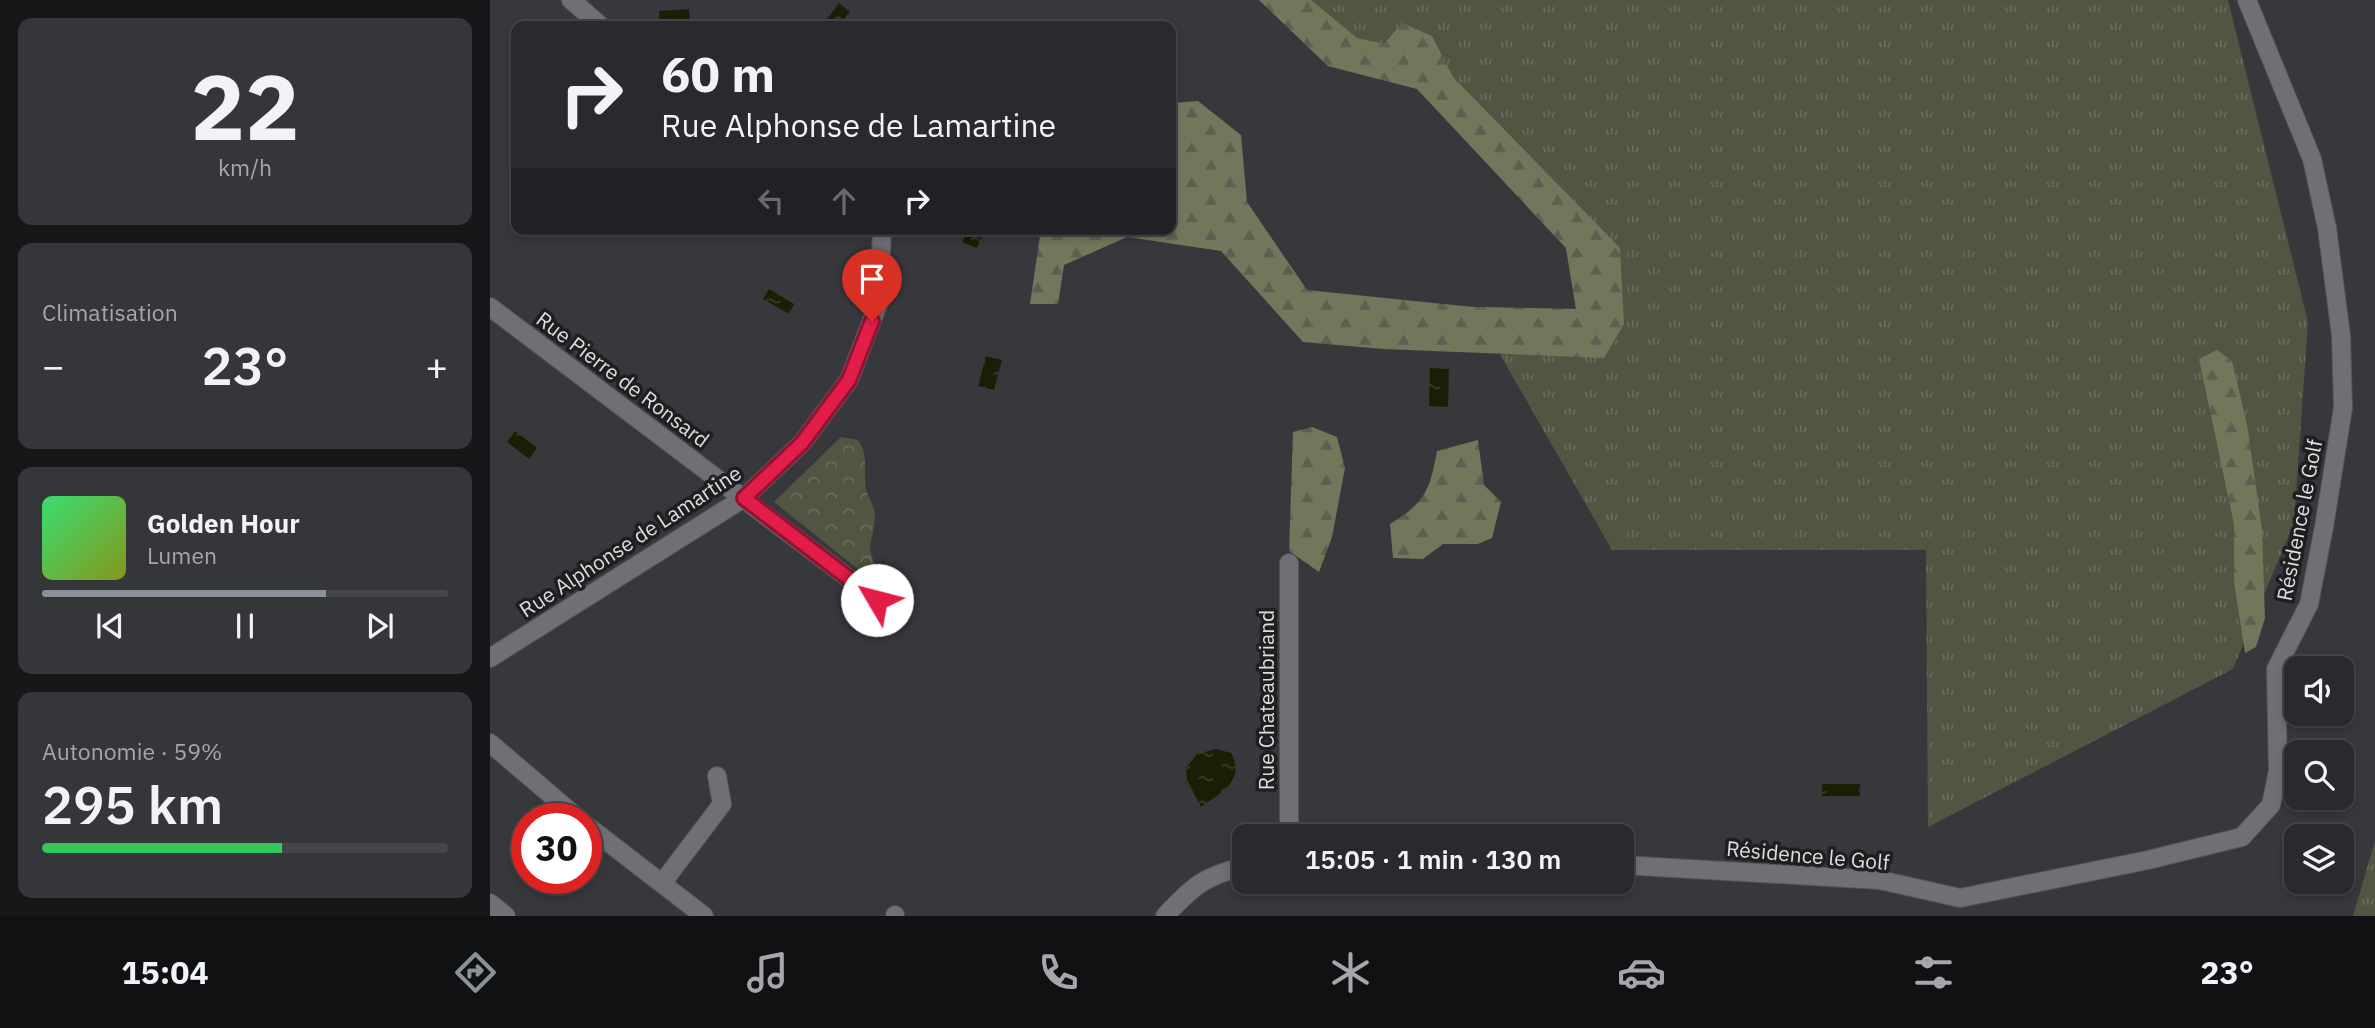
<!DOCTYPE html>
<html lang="fr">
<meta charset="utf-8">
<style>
body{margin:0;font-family:"IBM Plex Sans",sans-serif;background:#353639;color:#f1f3f6;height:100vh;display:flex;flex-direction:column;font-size:26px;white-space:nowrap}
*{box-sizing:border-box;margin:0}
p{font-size:23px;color:#a5a7aa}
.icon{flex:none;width:38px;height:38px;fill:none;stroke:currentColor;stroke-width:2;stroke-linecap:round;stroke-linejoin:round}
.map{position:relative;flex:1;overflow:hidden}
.sheet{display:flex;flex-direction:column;gap:18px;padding:18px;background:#171719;width:490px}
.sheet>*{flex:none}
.hud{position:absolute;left:21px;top:21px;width:665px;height:214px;border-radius:14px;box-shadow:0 4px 10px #0003,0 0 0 2px #454649;background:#292a2d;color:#f1f3f6;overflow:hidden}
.fabs{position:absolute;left:1794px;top:656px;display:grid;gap:14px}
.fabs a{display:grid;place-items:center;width:70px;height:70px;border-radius:14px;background:#292a2d;box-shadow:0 4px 10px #0003,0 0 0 2px #454649;font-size:35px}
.speed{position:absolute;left:21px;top:803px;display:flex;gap:14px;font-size:35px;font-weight:700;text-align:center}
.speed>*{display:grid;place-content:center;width:91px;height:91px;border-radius:50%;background:#292a2d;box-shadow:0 4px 10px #0003,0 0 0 2px #454649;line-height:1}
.speed .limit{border:10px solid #d22;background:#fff;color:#111}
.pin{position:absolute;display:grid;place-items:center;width:60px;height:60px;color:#fff;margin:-72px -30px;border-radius:50% 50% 50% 0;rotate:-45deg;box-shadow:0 0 7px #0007}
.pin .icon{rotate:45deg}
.me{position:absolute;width:77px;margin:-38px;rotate:307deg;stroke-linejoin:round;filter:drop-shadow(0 0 5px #0008)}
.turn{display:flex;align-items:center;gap:24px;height:147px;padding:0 35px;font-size:32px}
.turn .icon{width:91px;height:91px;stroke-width:2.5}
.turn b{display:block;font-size:49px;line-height:60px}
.lanes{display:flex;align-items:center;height:66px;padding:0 35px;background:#0003;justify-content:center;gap:35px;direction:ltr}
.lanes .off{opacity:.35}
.big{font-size:52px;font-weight:600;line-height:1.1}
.sheet .tile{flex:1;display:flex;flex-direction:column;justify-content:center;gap:10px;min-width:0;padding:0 24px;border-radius:14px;background:#353639}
.sheet .dial{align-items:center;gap:0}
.dial b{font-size:91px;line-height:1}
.song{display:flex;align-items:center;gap:21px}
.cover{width:84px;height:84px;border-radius:10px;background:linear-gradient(135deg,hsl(140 70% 55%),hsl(70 70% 35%))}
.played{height:7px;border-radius:4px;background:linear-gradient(90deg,#8c9099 70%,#454649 70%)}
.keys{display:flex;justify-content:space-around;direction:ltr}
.heat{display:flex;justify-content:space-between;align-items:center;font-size:38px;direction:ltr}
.charge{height:10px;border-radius:5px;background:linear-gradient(90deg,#34c759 59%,#454649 0)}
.trip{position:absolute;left:742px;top:824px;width:402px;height:70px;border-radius:14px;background:#292a2d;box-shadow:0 4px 10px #0003,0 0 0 2px #454649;font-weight:600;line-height:70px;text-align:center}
.dock{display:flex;height:112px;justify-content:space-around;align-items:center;background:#101112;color:#a5a7aa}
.dock .icon{width:49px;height:49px}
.dock .on{color:#8c9099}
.dock b{font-size:32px;color:#f1f3f6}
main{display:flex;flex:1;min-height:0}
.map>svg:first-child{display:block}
</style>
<main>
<section class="sheet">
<div class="tile dial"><b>22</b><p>km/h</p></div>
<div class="tile"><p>Climatisation</p>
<div class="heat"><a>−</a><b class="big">23°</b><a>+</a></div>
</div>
<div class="tile">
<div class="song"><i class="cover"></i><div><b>Golden Hour</b><p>Lumen</p></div></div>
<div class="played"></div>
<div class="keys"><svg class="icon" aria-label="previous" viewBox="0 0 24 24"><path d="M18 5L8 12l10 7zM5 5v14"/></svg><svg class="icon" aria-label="pause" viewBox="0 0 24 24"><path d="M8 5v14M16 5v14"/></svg><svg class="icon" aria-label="next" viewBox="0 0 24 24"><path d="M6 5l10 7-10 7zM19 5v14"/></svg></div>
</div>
<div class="tile"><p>Autonomie · 59%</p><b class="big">295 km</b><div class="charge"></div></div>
</section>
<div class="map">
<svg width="1885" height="916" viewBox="0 0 1885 916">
<defs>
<pattern id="grass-tufts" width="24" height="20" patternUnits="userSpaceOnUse" patternTransform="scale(1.75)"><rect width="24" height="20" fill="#515542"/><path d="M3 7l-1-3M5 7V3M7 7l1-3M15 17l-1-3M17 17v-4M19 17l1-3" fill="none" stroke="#6a6d5d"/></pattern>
<pattern id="forest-firs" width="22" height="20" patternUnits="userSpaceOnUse" patternTransform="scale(1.75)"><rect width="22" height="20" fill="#70775b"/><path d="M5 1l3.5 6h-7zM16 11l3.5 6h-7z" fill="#5c6051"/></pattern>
<pattern id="park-crowns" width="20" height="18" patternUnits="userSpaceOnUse" patternTransform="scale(1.75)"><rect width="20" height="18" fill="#515542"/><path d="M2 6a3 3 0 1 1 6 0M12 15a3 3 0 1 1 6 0" fill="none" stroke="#6a6d5d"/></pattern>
<pattern id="water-ripples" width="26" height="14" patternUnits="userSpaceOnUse" patternTransform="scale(1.75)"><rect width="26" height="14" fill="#1a1e05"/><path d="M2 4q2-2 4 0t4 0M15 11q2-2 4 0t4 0" fill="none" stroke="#3b3e29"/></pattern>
</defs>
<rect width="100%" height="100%" fill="#37383c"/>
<!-- grass -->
<path fill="url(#grass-tufts)" d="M 769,0 L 1738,0 L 1818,322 L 1804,523 L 1743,669 L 1438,827 L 1436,550 L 1122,550 L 983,307 L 1086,309 L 1076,248 L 927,89 L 838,66 Z
M 1885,841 L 1885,916 L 1863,916 Z"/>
<!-- forest -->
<path fill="url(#forest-firs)" d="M 769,0 L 821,0 L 867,38 L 894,44 L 912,23 L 942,36 L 963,77 L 1130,248 L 1134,324 L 1114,358 L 893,349 L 813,342 L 731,251 L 637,237 L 574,265 L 568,304 L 540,304 L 551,229 L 681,229 L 681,103 L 708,101 L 751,135 L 757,202 L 817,290 L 983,307 L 1086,309 L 1076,248 L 927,89 L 838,66 Z
M 1727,350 L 1742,361 L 1757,424 L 1772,530 L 1775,618 L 1766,647 L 1755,653 L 1744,582 L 1744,524 L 1709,359 Z
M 822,427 L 847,437 L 855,468 L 842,537 L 829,572 L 799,551 L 803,432 Z
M 988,440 L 994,485 L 1011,502 L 1002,538 L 988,544 L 953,544 L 933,559 L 903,558 L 900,524 C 935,503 940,490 947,451 Z"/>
<!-- park -->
<path fill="url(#park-crowns)" d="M 351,437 L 368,440 C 379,454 373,472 376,489 C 378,497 385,507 385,515 C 385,542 371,544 391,574 L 374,574 L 284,502 Z"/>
<!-- water -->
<path fill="url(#water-ripples)" d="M 349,3 L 360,12 L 348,26 L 332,26 Z
M 199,9 L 200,24 L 169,26 L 169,11 Z
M 478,229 L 495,229 L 487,248 L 472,242 Z
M 279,289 L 304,304 L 299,314 L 273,299 Z
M 496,356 L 512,360 L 504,390 L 488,386 Z
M 940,368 L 959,369 L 958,407 L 939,406 Z
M 25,431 L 47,448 L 39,459 L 17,442 Z
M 726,749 L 741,753 C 757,780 729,794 711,807 L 697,780 L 696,768 L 707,754 Z
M 1332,784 L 1370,784 L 1370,796 L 1332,796 Z"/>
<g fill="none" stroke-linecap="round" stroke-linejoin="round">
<defs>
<path id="minor" d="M 81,0 L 111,26
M 0,307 L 406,614
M 799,563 L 799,836
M 0,658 L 254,498 L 312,443 L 359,380 L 389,302 L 392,229
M 0,743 L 89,819
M 96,825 L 214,916
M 1132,865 L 1390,880 L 1470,898 L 1658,860 L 1752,837 L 1781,805 L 1788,771 L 1786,669 L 1819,604 L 1834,527 L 1853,408 L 1851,335 L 1837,228 L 1822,159 L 1757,0
M 173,882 L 232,804 L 227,776
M 0,903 L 16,916
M 405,916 L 405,915
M 675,916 C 702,887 715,875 754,867"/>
</defs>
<!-- minor casing -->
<use href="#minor" stroke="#545458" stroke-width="20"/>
<!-- minor -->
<use href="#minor" stroke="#6f7075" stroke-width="18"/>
</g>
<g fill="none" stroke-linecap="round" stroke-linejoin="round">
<defs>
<path id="route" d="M 382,321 L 359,380 L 312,443 L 254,498 L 387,600"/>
</defs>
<!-- route casing -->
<use href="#route" stroke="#92132f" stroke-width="18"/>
<!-- route -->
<use href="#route" stroke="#e11d48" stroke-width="12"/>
</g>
<g text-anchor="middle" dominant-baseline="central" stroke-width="7" stroke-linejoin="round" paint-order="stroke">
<!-- street labels -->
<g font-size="21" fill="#dedee1" stroke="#1f1f21">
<text transform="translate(133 379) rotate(37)">Rue Pierre de Ronsard</text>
<text transform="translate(1809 520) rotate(-79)">Résidence le Golf</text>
<text transform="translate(140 541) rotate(-33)">Rue Alphonse de Lamartine</text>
<text transform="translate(776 700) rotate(-90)">Rue Chateaubriand</text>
<text transform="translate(1318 855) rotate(5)">Résidence le Golf</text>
</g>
</g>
</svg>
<div class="fabs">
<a><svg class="icon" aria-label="sound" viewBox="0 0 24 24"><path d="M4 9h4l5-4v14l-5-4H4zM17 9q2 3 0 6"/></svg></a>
<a><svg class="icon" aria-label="search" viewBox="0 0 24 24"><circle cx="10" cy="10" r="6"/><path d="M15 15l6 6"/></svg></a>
<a><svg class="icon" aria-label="layers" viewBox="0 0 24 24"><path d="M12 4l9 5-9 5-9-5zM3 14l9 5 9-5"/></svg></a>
</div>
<div class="speed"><div class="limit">30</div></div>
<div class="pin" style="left:382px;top:321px;background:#d93025"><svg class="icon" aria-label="arrive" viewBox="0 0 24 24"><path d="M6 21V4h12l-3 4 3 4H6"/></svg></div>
<svg class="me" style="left:387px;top:600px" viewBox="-20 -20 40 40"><circle r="19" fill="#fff"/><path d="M0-13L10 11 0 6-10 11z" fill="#e11d48"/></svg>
<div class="trip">15:05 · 1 min · 130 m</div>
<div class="hud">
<div class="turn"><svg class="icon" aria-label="right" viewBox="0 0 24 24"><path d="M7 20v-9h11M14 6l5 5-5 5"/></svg><div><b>60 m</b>Rue Alphonse de Lamartine</div></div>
<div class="lanes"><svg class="icon off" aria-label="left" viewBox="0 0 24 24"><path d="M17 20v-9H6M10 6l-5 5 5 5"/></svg><svg class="icon off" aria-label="ahead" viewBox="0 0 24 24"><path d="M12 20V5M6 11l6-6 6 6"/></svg><svg class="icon" aria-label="right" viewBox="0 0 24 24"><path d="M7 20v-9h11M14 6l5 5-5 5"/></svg></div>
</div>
</div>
</main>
<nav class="dock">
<b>15:04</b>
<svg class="icon on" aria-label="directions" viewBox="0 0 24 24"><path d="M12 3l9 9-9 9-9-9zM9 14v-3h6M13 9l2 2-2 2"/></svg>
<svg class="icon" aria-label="music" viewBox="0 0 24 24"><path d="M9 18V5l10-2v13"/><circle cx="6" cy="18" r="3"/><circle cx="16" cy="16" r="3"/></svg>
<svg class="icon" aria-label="phone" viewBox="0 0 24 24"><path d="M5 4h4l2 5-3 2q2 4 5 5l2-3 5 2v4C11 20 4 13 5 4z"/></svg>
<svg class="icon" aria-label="climate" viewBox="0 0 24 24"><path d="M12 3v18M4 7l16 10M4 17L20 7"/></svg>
<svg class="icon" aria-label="car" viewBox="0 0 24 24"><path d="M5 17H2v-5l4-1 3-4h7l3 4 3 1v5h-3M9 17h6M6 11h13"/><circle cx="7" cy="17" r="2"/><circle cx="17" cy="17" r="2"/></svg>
<svg class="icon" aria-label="filters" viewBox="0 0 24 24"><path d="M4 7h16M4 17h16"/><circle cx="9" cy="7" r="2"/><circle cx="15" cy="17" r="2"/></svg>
<b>23°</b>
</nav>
